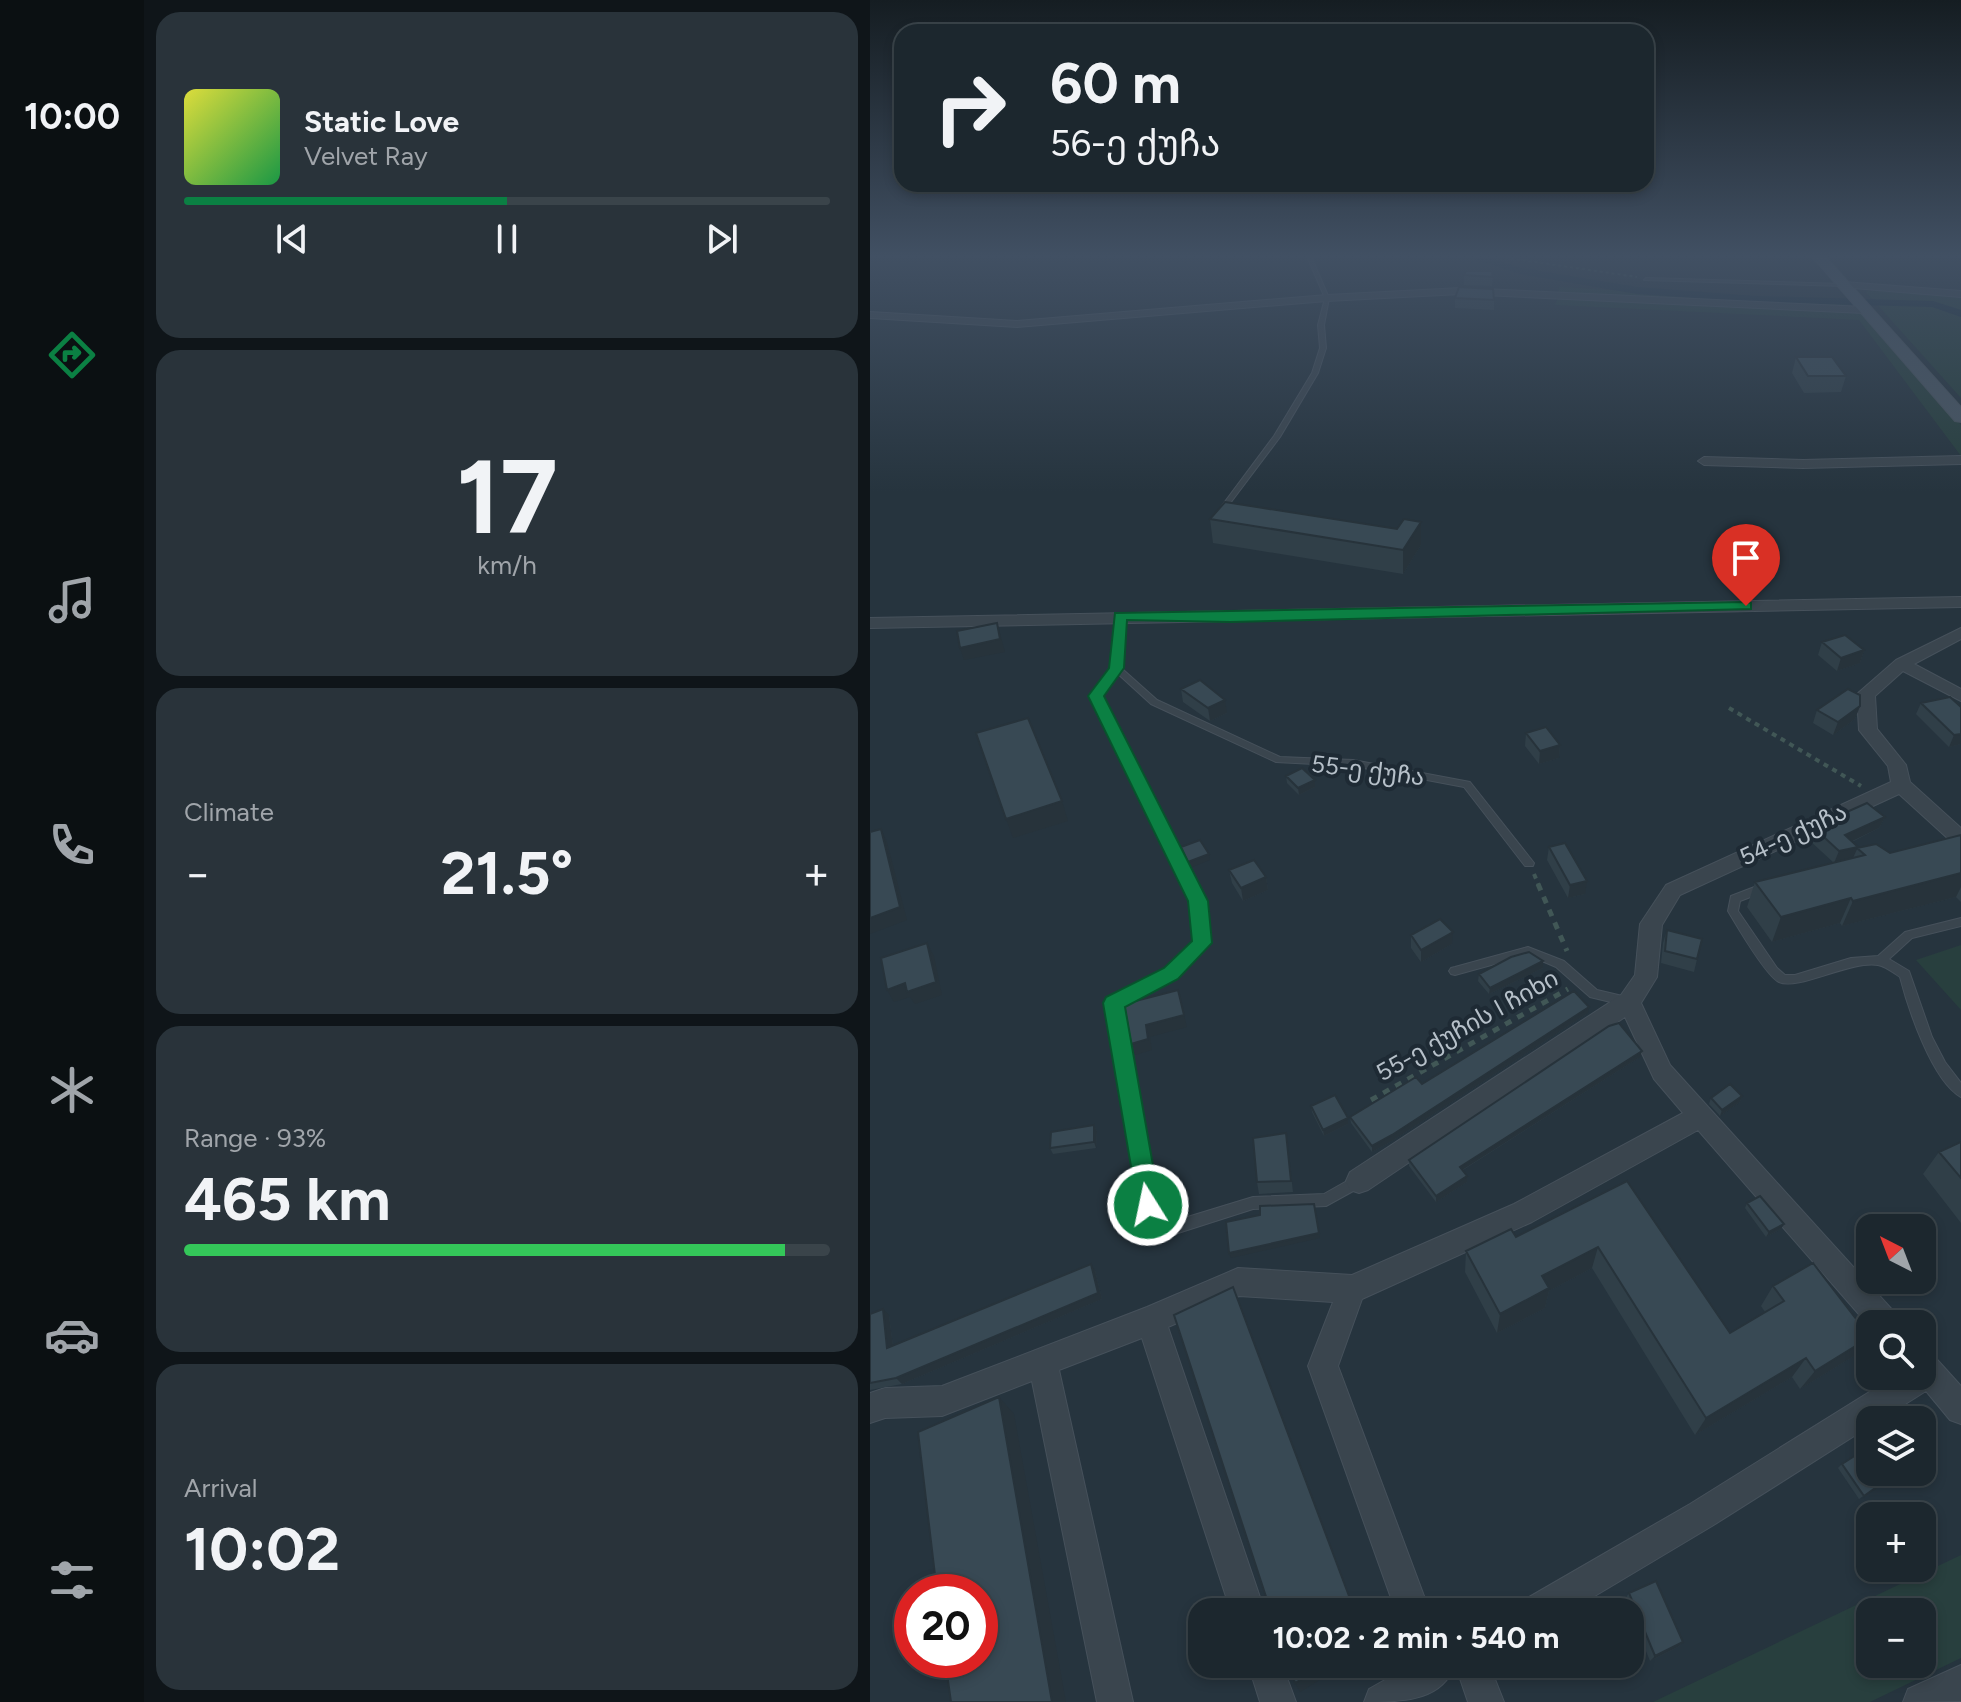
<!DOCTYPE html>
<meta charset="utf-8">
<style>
body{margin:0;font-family:Figtree,"Noto Sans Georgian",sans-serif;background:#29333a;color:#f1f3f6;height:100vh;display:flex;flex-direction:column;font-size:30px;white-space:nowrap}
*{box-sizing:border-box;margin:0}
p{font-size:26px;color:#a0a5aa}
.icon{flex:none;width:44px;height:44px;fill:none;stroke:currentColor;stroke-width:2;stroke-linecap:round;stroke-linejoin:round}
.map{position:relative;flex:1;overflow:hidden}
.side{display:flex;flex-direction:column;gap:12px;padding:12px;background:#0f1519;width:726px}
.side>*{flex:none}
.top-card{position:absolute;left:24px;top:24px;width:760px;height:168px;border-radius:24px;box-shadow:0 4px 12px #0003,0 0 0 2px #3a444a;background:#1c272e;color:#f1f3f6;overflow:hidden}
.needle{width:52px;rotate:318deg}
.fabs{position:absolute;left:986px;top:1214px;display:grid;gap:16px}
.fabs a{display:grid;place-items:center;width:80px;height:80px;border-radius:16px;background:#1c272e;box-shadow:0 4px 12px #0003,0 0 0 2px #3a444a;font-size:40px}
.speed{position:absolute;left:24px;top:1574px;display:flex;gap:16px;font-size:40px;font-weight:700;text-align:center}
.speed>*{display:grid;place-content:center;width:104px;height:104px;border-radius:50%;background:#1c272e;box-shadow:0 4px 12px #0003,0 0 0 2px #3a444a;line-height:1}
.speed .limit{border:12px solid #d22;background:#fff;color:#111}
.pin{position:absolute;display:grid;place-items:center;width:68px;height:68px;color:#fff;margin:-82px -34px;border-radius:50% 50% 50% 0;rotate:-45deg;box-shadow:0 0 8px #0007}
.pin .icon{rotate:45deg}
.me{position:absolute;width:88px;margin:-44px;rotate:350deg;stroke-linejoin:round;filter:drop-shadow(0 0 6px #0008)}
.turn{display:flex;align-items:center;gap:28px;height:168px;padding:0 24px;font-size:36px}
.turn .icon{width:104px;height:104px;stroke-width:2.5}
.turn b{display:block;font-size:56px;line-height:68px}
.big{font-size:60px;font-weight:700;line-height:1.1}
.side .card{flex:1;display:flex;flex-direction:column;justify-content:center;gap:12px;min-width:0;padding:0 28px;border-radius:24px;background:#29333a}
.side .dial{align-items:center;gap:0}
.dial b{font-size:104px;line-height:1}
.song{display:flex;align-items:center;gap:24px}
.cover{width:96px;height:96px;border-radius:12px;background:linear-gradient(135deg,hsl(60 70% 55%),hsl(140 70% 35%))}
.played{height:8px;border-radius:4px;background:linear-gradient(90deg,#0b8043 50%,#3a444a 50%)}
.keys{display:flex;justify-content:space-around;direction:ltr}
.heat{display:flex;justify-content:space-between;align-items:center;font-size:44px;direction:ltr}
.charge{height:12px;border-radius:6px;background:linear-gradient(90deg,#34c759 93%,#3a444a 0)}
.trip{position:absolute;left:318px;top:1598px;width:456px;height:80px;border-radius:24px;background:#1c272e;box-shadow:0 4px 12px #0003,0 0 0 2px #3a444a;font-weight:700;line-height:80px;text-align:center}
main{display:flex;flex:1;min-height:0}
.tabs{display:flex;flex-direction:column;width:144px;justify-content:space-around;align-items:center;background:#0b1012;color:#a0a5aa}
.tabs .icon{width:56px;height:56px}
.tabs .selected{color:#0b8043}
.tabs b{font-size:36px;color:#f1f3f6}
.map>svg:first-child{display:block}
</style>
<main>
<nav class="tabs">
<b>10:00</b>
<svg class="icon selected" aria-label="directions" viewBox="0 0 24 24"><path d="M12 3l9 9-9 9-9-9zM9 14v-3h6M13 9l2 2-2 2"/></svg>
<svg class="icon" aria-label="music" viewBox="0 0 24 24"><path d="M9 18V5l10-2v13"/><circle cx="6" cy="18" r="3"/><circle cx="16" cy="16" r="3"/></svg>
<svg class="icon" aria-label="phone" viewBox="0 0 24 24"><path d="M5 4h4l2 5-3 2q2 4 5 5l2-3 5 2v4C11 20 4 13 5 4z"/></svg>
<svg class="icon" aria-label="climate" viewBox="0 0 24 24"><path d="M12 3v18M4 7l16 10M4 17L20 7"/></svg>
<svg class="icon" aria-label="car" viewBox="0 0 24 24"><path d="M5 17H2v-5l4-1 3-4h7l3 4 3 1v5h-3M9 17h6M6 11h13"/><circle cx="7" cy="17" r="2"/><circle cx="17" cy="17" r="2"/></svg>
<svg class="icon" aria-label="filters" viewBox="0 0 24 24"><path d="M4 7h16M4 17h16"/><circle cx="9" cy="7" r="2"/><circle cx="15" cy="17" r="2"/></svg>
</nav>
<section class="side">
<div class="card">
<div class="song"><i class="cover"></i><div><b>Static Love</b><p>Velvet Ray</p></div></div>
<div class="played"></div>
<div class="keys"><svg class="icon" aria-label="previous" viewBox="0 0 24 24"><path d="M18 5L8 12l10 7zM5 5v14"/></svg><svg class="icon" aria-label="pause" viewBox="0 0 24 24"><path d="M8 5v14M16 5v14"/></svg><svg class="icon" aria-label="next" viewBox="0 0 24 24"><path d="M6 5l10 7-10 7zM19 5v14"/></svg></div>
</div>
<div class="card dial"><b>17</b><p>km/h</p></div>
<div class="card"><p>Climate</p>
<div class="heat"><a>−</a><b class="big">21.5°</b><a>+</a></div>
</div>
<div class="card"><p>Range · 93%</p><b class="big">465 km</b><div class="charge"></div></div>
<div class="card"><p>Arrival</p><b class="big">10:02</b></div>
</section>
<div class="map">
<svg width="1091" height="1702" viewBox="0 0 1091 1702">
<rect width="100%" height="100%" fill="#26343e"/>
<!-- green -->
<path fill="#283f3e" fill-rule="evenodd" d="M 689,287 L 974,303 L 977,310 L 688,294 Z
M 1028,289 L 1091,296 L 1091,398 L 995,291 Z
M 688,298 L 989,313 L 997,317 L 1091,425 L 1091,456 L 989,320 L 685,305 Z
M 1091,945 L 1091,1010 L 1046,960 Z
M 1091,1555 L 1091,1658 L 1000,1702 L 783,1702 ZM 1000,1612 L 1052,1612 L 1052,1664 L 1000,1664 Z"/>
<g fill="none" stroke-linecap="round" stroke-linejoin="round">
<!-- canal -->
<path fill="#192d3c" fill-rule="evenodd" d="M 589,254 L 604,254 L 652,268 L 767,287 L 886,296 L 1063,301 L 1091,310 L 1091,317 L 1062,307 L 886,302 L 767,294 L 650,274 Z"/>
<defs>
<path id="lane" d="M 436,254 L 440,254 L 459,298 L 454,325 L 456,348 L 448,373 L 410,437 L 358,506 L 361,508 L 361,510 L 357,510 L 351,507 L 404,436 L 442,373 L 450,348 L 448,325 L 455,298 Z
M 776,278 L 974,284 L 976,285 L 974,286 L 774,280 Z
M 247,614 L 250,614 L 254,616 L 250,667 L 287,700 L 410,757 L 483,760 L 600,782 L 664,863 L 663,866 L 655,866 L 594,787 L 483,766 L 406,762 L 281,704 L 247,673 L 230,696 L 333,901 L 338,943 L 305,976 L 250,1005 L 288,1226 L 383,1197 L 454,1194 L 484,1177 L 489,1175 L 494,1177 L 495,1181 L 494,1185 L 456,1206 L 383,1209 L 283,1241 L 278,1239 L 276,1234 L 238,1003 L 240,1000 L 297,970 L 327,942 L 323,901 L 222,696 L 242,668 Z
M 895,883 L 899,884 L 900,887 L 899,890 L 870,901 L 868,911 L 907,968 L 915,975 L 925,975 L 981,958 L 1008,956 L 1035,932 L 1091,918 L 1091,926 L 1042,938 L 1019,959 L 1039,971 L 1062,1037 L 1075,1062 L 1091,1083 L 1091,1097 C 1062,1081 1038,1008 1030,977 C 1024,973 1015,966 1008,965 C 981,960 928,991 909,982 C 896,976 867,926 858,911 L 861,896 Z
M 658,947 L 694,961 L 727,990 L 761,998 L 763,1001 L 761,1004 L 757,1006 L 720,997 L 686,967 L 658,955 L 585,975 L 581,974 L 579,971 L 581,968 L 585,967 Z"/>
<path id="street" d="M 974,282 L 1091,291 L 1091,297 L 971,287 Z
M 591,288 L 994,307 L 999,310 L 994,313 L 591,294 L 457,301 L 147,327 L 0,318 L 0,312 L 147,321 L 457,295 Z
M 1091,456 L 1091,464 L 933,468 L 834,465 L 828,461 L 834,457 L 933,460 Z
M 1091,597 L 1091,607 L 0,628 L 0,618 Z
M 1091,628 L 1091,639 L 1044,664 L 1091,689 L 1091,701 L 1033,671 L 1005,696 L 1007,729 L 1036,765 L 1040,782 L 1091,828 L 1091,846 L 1084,844 L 1029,794 L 810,895 L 792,925 L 787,977 L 771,1003 L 800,1065 L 1026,1314 L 1030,1324 L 1000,1324 L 1000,1327 L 828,1130 L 662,1222 L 492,1299 L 468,1366 L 560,1612 L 526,1612 L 438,1366 L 463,1302 L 369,1296 L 298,1327 L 395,1612 L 361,1612 L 272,1338 L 189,1370 L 263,1702 L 227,1702 L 162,1381 L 72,1416 L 15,1418 L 0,1423 L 0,1393 L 15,1388 L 72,1386 L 277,1307 L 368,1268 L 482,1275 L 644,1204 L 813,1113 L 784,1079 L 755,1017 L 498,1190 L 489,1193 L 480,1190 L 476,1181 L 480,1172 L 751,995 L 765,975 L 770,924 L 796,885 L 1021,782 L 1018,766 L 989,730 L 987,694 L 1026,660 Z
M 1052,1349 L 1062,1354 L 1091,1386 L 1091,1424 L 1080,1420 L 1056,1391 L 1010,1420 L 1000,1420 L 1000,1426 L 842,1526 L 698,1612 L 649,1612 L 654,1600 L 820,1504 L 1025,1376 L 1052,1376 Z
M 378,1664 L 412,1664 L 426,1702 L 390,1702 Z
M 543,1664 L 580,1664 L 582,1671 C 568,1702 526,1702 494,1702 L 499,1689 Z
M 585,1664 L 619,1664 L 634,1702 L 598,1702 Z
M 1091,1665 L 1091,1701 L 1033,1702 L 1038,1689 Z"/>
<path id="secondary" d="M 940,254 L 953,254 L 1091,407 L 1091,422 L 1085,421 Z"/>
</defs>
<!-- lane casing -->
<use href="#lane" stroke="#46515b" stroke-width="2"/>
<!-- street casing -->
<use href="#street" stroke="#46515b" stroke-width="2"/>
<!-- secondary casing -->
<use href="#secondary" stroke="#46515b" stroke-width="2"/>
<!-- path-far2 -->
<path stroke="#415756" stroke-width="2" stroke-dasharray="3 3" stroke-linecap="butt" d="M 611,254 L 767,277"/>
<!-- path-far1 -->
<path stroke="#415756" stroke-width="4" stroke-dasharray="5 5" stroke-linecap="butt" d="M 859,708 L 991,786
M 664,874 L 669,886"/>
<!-- path -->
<path stroke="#415756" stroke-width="5" stroke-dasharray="7 7" stroke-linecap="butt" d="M 668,884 L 697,951
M 501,1100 L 698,989"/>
<!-- lane -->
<use href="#lane" fill="#3a454e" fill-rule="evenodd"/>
<!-- street -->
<use href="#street" fill="#3a454e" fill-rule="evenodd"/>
<!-- secondary -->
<use href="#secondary" fill="#485561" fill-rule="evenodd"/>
</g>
<!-- wall -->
<path fill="#303f48" d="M 594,275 L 623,277 L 622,286 L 594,285 Z
M 585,298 L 624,300 L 624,310 L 585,308 Z
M 926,357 L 976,376 L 971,392 L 934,393 L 922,373 Z
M 340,519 L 551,545 L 533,574 L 343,543 Z
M 952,642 L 994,650 L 990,663 L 967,671 L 948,655 Z
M 311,689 L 357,713 L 340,721 L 313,702 Z
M 1051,703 L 1091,707 L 1091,744 L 1079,747 L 1046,714 Z
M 990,706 L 985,719 L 963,735 L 943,723 L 947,710 Z
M 656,733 L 690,745 L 689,758 L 669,764 L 655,746 Z
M 416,776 L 445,780 L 445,787 L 429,795 L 417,783 Z
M 1015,817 L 1009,828 L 982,842 L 988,847 L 983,858 L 964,863 L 938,839 L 943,827 Z
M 1091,835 L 1091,902 L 1086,897 L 972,926 L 970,923 L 902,942 L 877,907 L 885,882 L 983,858 L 987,848 L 1020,853 Z
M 679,847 L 715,894 L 698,898 L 677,860 Z
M 359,870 L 396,877 L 398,890 L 373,901 L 362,883 Z
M 797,930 L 827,959 L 824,972 L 791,963 L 793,943 Z
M 541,935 L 582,944 L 551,962 L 541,948 Z
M 673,961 L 673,968 L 619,994 L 608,981 L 609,974 Z
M 718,1013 L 522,1141 L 502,1152 L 481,1123 L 480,1117 L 552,1084 Z
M 770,1057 L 593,1170 L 597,1176 L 597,1182 L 566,1202 L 539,1166 L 539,1160 Z
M 872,1096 L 870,1102 L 850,1116 L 839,1104 L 841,1098 Z
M 441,1106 L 478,1124 L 454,1136 L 442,1112 Z
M 224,1125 L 227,1131 L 226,1148 L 183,1154 L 180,1148 Z
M 416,1133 L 423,1192 L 389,1194 L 387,1182 Z
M 1091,1142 L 1091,1223 L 1053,1174 L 1069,1152 Z
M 757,1181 L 860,1333 L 895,1312 L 891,1306 L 903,1286 L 1000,1337 L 984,1356 L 930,1389 L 922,1377 L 825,1435 L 722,1268 L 679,1291 L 675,1308 L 627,1333 L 595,1272 L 596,1251 L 646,1237 Z
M 877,1203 L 914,1224 L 911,1229 L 896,1237 L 875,1208 Z
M 225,1270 L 232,1299 L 32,1384 L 0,1390 L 0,1314 L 19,1315 L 23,1346 Z
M 972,1464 L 1008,1486 L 989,1499 L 968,1468 Z
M 759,1593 L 813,1642 L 808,1647 L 780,1661 L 755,1599 Z"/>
<!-- shaded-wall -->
<path fill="#27333b" d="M 551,522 L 551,545 L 533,574 L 533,550 Z
M 127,623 L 135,652 L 94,660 L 90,648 Z
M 994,650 L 990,663 L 967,671 L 971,658 Z
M 355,700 L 357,713 L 340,721 L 338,708 Z
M 990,706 L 985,719 L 963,735 L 968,722 Z
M 1091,734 L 1091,744 L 1079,747 L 1084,735 Z
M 690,745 L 689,758 L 669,764 L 670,751 Z
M 445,780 L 445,787 L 429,795 L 428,788 Z
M 192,801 L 198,821 L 143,838 L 136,819 Z
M 1015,817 L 1009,828 L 970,847 L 975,835 Z
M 11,829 L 17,842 L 37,920 L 0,934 L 0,918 Z
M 988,847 L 983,858 L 964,863 L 969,851 Z
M 339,854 L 340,860 L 320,868 L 318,862 Z
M 1091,873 L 1091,887 L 1086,897 L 972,926 L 983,901 Z
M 396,877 L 398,890 L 373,901 L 371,888 Z
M 717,881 L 715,894 L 698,898 L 700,885 Z
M 981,898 L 970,923 L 902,942 L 911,917 Z
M 583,932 L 582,944 L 551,962 L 551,950 Z
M 57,943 L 64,956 L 72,995 L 45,1004 L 40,997 L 24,1002 L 17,990 Z
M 673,961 L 673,968 L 619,994 L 620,988 Z
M 308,990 L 317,1027 L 280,1037 L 282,1050 L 265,1055 L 261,1044 Z
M 719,1007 L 718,1013 L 522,1141 L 502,1152 L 502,1146 Z
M 772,1051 L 770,1057 L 589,1172 L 590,1167 Z
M 872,1096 L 870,1102 L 850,1116 L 852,1110 Z
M 478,1118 L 478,1124 L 454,1136 L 453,1130 Z
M 224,1125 L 227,1131 L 226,1148 L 224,1142 Z
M 597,1176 L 597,1182 L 566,1202 L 566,1196 Z
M 914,1224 L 911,1229 L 896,1237 L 899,1232 Z
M 449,1233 L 450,1238 L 361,1258 L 359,1253 Z
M 728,1247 L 722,1268 L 679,1291 L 675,1308 L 627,1333 L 630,1314 L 672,1276 Z
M 221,1264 L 225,1270 L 232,1299 L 32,1384 L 26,1378 Z
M 13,1309 L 19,1315 L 24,1354 L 17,1348 Z
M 1000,1337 L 984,1356 L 930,1389 L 945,1371 Z
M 936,1358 L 922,1377 L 825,1435 L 836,1418 Z
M 129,1397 L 144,1414 L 196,1702 L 182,1702 Z
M 813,1642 L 808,1647 L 780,1661 L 785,1656 Z
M 457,1664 L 476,1664 L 430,1692 L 425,1683 Z"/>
<!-- building -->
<path fill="#384954" stroke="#27333b" stroke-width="2" d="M 596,271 L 622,271 L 623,277 L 594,275 Z
M 589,287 L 623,289 L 624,300 L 585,298 Z
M 926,357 L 962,357 L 976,376 L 938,376 Z
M 355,502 L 527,529 L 534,519 L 551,522 L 533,550 L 340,519 Z
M 127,623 L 130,639 L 90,648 L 87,631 Z
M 975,635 L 994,650 L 971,658 L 952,642 Z
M 330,680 L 355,700 L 338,708 L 311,689 Z
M 978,689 L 990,695 L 990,706 L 968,722 L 947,710 Z
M 1080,697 L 1091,707 L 1091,734 L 1084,735 L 1051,703 Z
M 158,718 L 192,801 L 136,819 L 106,733 Z
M 676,727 L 690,745 L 670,751 L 656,733 Z
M 432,768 L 445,780 L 428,788 L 416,776 Z
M 997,803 L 1015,817 L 975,835 L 988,847 L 969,851 L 943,827 Z
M 11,829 L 30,907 L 0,918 L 0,832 Z
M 1091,835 L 1091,873 L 983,901 L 981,898 L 911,917 L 885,882 L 995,855 L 987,848 L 1006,844 L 1020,853 Z
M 330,840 L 339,854 L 318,862 L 311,847 Z
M 695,843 L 717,881 L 700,885 L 679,847 Z
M 384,860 L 396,877 L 371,888 L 359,870 Z
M 570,919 L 583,932 L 551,950 L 541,935 Z
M 797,930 L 832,939 L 827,959 L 795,951 Z
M 57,943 L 66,982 L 37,992 L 35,983 L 17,990 L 11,958 Z
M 659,952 L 673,961 L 620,988 L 609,974 L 641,957 Z
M 308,990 L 314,1015 L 276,1025 L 278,1039 L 261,1044 L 254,1004 Z
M 704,991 L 719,1007 L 522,1135 L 502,1146 L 480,1117 L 546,1077 L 552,1084 Z
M 749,1023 L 772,1051 L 590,1167 L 597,1176 L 566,1196 L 539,1160 L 739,1026 Z
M 860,1084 L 872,1096 L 852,1110 L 841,1098 Z
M 465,1095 L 478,1118 L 453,1130 L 441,1106 Z
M 224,1125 L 224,1142 L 180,1148 L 181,1132 Z
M 416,1133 L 421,1181 L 387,1182 L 383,1138 Z
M 1091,1142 L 1091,1178 L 1069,1152 Z
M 757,1181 L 860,1333 L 914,1301 L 903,1286 L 943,1263 L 1000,1337 L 945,1371 L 936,1358 L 836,1418 L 728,1247 L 672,1276 L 679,1288 L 630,1314 L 596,1251 L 641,1229 L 646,1237 Z
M 890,1196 L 914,1224 L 899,1232 L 877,1203 Z
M 444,1204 L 449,1233 L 359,1253 L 356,1222 L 390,1215 L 390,1206 Z
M 221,1264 L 228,1293 L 26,1378 L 0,1383 L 0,1314 L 13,1309 L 17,1348 Z
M 363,1287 L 485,1612 L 401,1612 L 304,1315 Z
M 129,1397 L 182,1702 L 81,1702 L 75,1660 L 110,1660 L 110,1592 L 67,1592 L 48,1432 Z
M 986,1455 L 1008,1486 L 994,1496 L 972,1464 Z
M 786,1581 L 813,1642 L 785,1656 L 759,1593 Z
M 419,1664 L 457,1664 L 425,1683 Z"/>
<!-- sky -->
<linearGradient id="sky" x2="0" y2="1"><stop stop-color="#151d22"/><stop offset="0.52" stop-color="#415063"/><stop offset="1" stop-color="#415063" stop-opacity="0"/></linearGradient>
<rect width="1091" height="492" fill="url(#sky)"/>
<!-- route -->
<path fill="#0b8043" stroke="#07532c" stroke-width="2" d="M 876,602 L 881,603 L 881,609 L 360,622 L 257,620 L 254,668 L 234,696 L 338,901 L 342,943 L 308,979 L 255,1007 L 290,1205 L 287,1213 L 278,1216 L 269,1213 L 233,1003 L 236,997 L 294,968 L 322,941 L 318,901 L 218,696 L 239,668 L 245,613 Z"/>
<g text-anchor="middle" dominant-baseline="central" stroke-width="8" stroke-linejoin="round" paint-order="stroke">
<!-- street labels -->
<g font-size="24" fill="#b6c0c9" stroke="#1e2a34">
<text transform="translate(498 770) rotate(7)">55-ე ქუჩა</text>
<text transform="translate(923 834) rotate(-25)">54-ე ქუჩა</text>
<text transform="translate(597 1025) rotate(-29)">55-ე ქუჩის I ჩიხი</text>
</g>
</g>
</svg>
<div class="fabs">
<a><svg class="needle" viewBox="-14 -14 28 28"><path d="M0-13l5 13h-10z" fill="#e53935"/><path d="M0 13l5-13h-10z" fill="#a0a5aa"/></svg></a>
<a><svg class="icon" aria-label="search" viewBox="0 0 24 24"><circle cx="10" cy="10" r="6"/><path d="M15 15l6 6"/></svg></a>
<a><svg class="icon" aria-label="layers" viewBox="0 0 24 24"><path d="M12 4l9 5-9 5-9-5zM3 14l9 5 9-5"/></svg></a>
<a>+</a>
<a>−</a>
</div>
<div class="speed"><div class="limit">20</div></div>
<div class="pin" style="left:876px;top:606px;background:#d93025"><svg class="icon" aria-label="arrive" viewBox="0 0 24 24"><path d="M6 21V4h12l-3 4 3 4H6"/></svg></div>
<svg class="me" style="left:278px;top:1205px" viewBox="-20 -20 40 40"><circle r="17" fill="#0b8043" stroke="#fff" stroke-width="3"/><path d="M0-11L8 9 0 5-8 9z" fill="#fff"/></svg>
<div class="trip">10:02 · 2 min · 540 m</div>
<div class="top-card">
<div class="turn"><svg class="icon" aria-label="right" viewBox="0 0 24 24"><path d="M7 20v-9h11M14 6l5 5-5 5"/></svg><div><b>60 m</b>56-ე ქუჩა</div></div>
</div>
</div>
</main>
